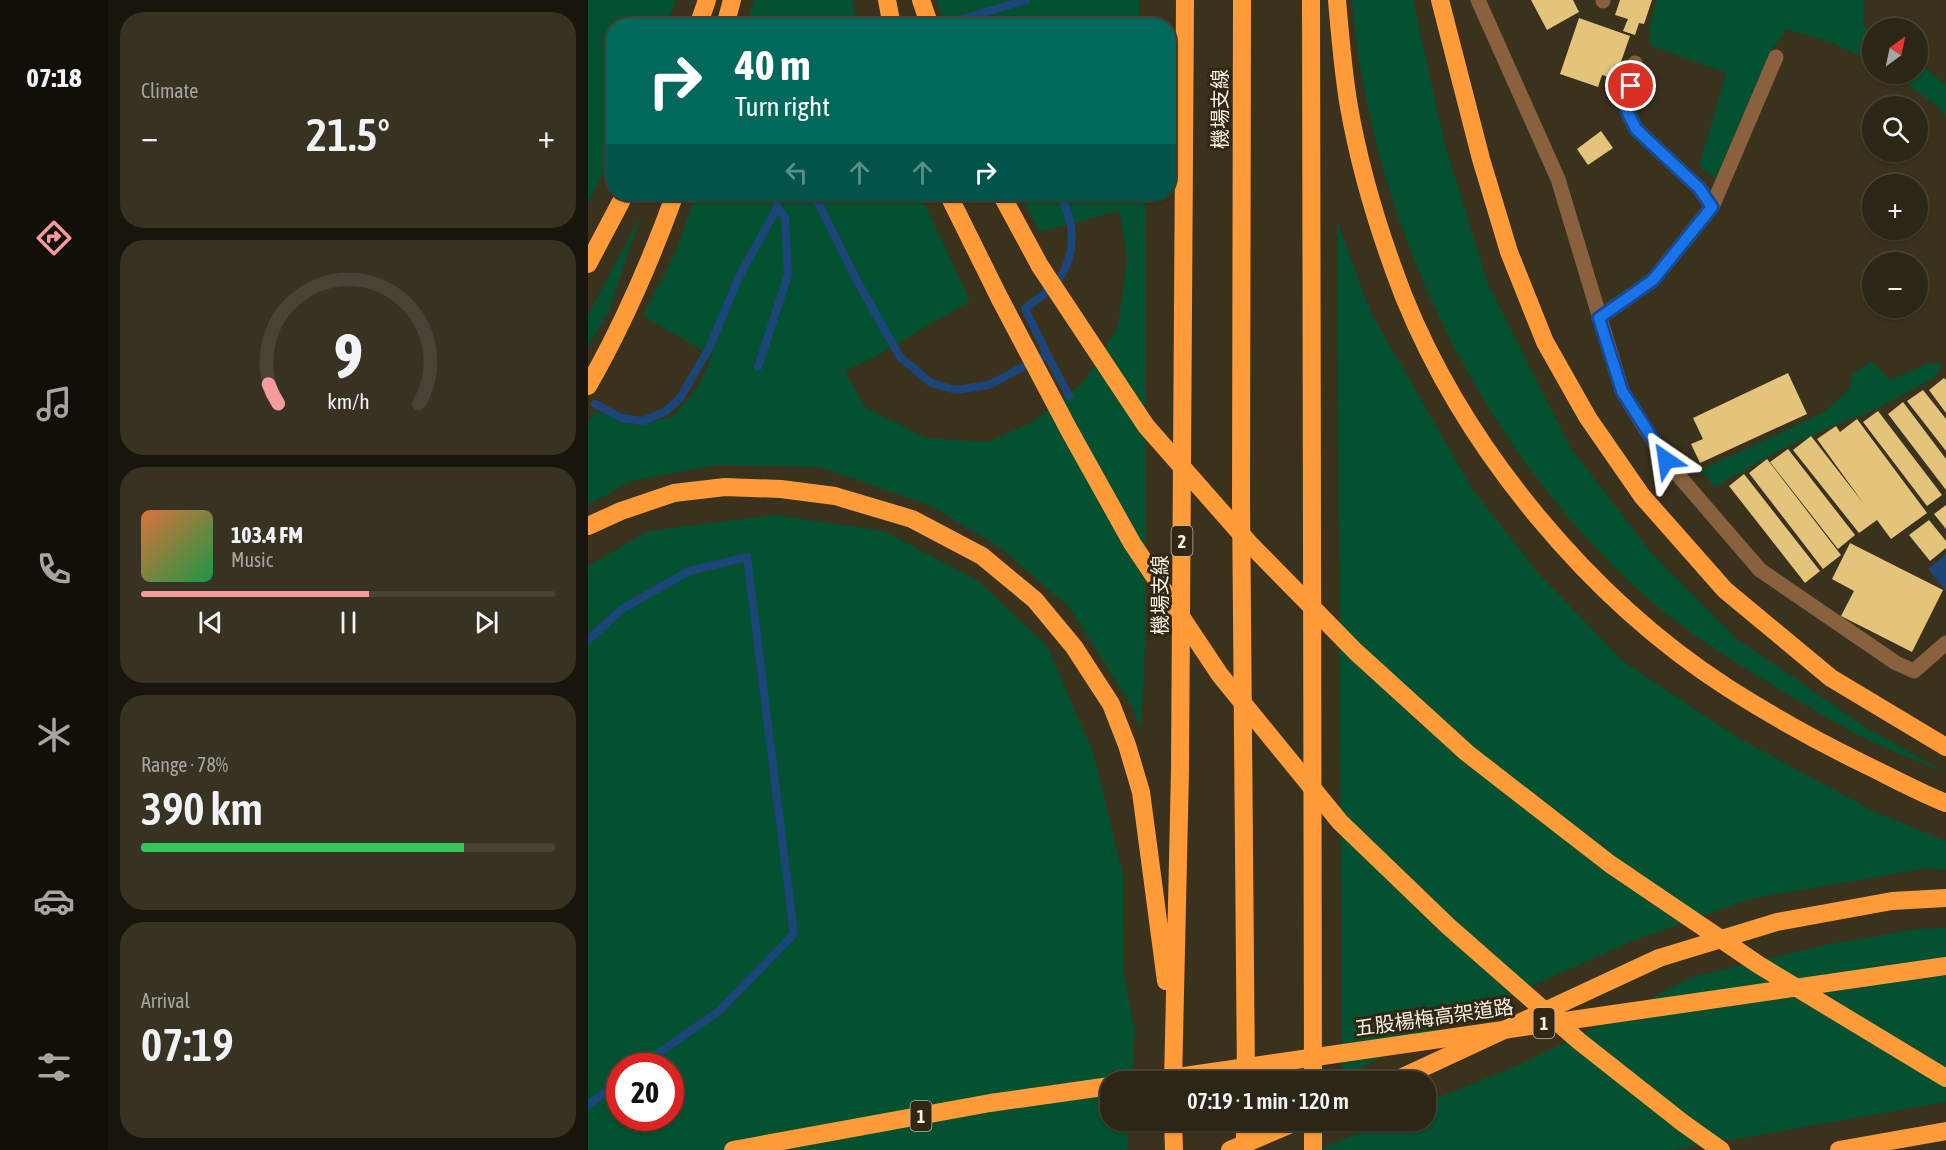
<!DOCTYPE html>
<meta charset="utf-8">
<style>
body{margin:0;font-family:"Asap Condensed","Noto Sans TC",sans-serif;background:#383223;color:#f1f3f6;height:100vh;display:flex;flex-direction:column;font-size:22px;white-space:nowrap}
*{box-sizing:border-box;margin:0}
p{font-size:20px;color:#a6a5a1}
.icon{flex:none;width:33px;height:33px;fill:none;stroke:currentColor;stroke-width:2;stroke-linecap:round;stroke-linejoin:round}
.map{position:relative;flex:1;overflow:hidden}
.details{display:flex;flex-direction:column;gap:12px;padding:12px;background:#18150c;width:480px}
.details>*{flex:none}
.banner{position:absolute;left:18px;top:18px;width:570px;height:183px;border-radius:24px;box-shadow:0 2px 4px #0004,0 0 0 2px #484335;background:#00695c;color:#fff;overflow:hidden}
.needle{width:39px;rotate:33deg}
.controls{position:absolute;left:1274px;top:18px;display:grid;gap:12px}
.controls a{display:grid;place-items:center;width:66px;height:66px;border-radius:50%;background:#2c2616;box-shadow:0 2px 4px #0004,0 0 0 2px #484335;font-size:30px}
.speed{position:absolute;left:18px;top:1053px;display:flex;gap:12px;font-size:30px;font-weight:700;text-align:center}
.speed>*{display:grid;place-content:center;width:78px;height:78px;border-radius:50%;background:#2c2616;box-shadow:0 2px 4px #0004,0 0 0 2px #484335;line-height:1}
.speed .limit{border:9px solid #d22;background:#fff;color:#111}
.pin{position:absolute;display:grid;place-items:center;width:51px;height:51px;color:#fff;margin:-26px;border:3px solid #fff;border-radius:50%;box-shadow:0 2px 6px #0007}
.me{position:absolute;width:66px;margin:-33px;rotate:328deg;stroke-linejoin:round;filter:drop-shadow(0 0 4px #0008)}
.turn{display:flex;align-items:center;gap:21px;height:126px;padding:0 30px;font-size:27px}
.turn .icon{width:78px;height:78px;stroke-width:2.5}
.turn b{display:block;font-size:42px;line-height:51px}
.lanes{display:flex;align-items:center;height:57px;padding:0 30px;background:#0003;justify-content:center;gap:30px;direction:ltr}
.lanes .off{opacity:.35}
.big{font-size:45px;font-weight:600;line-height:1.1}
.details .widget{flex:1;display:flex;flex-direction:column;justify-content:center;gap:9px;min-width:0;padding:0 21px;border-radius:24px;background:#383223}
.details .dial{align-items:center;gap:0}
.dial svg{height:156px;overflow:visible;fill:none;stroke:#484335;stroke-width:7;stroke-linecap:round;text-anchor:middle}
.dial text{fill:#f1f3f6;stroke:none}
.song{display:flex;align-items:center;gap:18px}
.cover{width:72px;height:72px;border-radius:9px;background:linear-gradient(135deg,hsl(20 70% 55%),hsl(140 70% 35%))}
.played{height:6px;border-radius:3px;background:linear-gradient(90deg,#f59b9e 55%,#484335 55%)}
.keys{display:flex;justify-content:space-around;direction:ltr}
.heat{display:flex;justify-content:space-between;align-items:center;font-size:33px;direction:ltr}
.charge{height:9px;border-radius:4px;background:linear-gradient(90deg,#34c759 78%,#484335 0)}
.trip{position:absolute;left:512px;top:1071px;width:336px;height:60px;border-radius:24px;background:#2c2616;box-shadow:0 2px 4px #0004,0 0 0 2px #484335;font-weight:600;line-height:60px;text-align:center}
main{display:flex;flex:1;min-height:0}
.tab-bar{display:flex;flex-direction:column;width:108px;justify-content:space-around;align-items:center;background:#120f09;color:#a6a5a1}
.tab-bar .icon{width:42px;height:42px}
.tab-bar .selected{color:#f59b9e}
.tab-bar b{font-size:27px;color:#f1f3f6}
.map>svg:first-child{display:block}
</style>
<main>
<nav class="tab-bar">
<b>07:18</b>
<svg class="icon selected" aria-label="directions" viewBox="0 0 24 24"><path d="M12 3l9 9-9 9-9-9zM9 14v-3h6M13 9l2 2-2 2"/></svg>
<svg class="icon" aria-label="music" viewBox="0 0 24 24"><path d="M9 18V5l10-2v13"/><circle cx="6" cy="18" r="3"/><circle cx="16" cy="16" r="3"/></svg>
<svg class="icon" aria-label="phone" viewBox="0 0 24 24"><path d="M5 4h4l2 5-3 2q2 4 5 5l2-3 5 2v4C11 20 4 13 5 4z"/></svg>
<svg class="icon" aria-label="climate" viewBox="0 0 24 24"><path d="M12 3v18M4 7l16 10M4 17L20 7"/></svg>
<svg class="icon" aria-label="car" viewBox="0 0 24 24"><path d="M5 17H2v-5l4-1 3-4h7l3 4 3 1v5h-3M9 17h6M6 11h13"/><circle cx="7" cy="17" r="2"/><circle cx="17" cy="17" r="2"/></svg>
<svg class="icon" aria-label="filters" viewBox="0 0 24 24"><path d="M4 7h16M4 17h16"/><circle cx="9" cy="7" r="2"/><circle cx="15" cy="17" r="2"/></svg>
</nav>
<section class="details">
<div class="widget"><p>Climate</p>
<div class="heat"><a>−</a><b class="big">21.5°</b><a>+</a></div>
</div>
<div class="widget dial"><svg viewBox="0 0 100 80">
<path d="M14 69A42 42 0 1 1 86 69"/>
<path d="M14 69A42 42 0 0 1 9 59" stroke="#f59b9e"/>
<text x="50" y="56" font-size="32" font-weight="700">9</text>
<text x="50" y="72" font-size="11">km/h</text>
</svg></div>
<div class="widget">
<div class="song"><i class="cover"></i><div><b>103.4 FM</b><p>Music</p></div></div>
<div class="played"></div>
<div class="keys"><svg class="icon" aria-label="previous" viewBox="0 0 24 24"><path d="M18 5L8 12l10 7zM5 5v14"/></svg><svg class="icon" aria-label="pause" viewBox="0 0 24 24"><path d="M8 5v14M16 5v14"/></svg><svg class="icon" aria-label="next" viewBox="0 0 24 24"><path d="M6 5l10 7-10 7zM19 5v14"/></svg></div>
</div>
<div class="widget"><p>Range · 78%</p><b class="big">390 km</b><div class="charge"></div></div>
<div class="widget"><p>Arrival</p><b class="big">07:19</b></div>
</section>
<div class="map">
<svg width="1358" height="1150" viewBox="0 0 1358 1150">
<rect width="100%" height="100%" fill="#3b321d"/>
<!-- green -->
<path fill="#035130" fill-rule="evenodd" d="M 0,0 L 88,0 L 78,25 L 26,26 L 25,153 L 0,203 Z
M 166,0 L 264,0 L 270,25 L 159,25 Z
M 349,0 L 551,0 L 551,25 L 356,25 Z
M 764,0 L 825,0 L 857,145 L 900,284 L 982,447 L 1064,554 L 1149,639 L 1279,728 L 1358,773 C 1328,760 1297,749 1268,734 C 1233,715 1199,694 1165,673 C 1128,650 1089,625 1056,595 C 891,447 782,220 764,0 Z
M 1069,0 L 1275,0 L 1275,26 L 1284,32 L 1284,61 L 1242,42 L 1199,29 L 1182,52 L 1127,179 L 1111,166 L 1138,73 L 1062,45 L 1061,27 Z
M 1329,62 L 1358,85 L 1358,116 L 1349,106 L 1305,74 L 1329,74 Z
M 108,194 L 332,194 L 382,301 L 288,356 L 257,371 L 277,407 L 339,438 L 400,442 L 444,422 L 495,383 L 530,326 L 539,257 L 531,211 L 452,232 L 431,194 L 557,194 L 558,624 L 553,728 L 541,702 L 482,608 L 414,549 L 341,505 L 232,467 L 129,465 L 43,481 L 0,505 L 0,422 L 7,411 L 48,425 L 84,417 L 109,388 L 124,356 L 55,316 L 88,251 Z
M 53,214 L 21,311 L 0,346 L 0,315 Z
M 749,221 L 783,313 L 885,490 L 950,573 L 1035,661 L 1147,736 L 1287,812 L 1358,841 L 1358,870 L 1339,868 L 1162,899 L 1044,941 L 881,1014 L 754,1077 Z
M 1284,361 L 1302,380 L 1341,363 L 1354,365 L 1346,378 L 1280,413 L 1256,421 L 1194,449 L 1126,487 L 1113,470 L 1236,412 L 1261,389 L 1263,375 Z
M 186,515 L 296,531 L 389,580 L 459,646 L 505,752 L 535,875 L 536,974 L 547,1032 L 544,1081 L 522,1082 L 522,1120 L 541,1121 L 539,1150 L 0,1150 L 0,566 L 60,531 ZM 32,1066 L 82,1066 L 82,1118 L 32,1118 Z
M 1358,928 L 1358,1102 L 1085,1150 L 730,1150 L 798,1121 L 837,1120 L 837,1103 L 942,1060 L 1104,977 L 1237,945 L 1328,929 Z"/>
<!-- water -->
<path fill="#1c467a" d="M 1358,554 L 1358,591 L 1340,569 Z"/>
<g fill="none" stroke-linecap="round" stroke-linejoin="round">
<!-- stream -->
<path stroke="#1c467a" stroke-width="8" d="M 389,15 L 392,26
M 352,26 L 438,0
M 189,194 L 189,208
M 226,194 L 267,277 L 312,357 L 343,383 L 368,390 L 401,385 L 459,354 L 481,396
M 459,354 L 437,309 C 446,301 457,294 466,285 C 489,259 489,222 470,194
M 7,404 L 34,418 L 55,421 L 78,411 L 92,398 L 121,348 L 151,277 L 189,208 L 197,217 L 200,275 L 170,367
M 0,640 L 34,609 L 101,571 L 159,557 L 206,934 L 131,1011 L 52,1066
M 0,1105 L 32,1081"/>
</g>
<!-- building -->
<path fill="#e3c47a" d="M 943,0 L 985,0 L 991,12 L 959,30 Z
M 1032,0 L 1064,0 L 1056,24 L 1051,23 L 1047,35 L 1035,31 L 1040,19 L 1027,15 Z
M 991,18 L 1042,36 L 1027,79 L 1014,75 L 1010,87 L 972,74 Z
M 1013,131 L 1025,148 L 1000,165 L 989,149 Z
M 1200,373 L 1219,414 L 1112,463 L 1103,444 L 1115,439 L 1105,418 Z
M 1356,378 L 1358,380 L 1358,413 L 1341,390 Z
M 1335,390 L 1358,419 L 1358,451 L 1319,401 Z
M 1315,402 L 1358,459 L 1358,490 L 1300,414 Z
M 1290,411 L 1354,495 L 1339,506 L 1275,422 Z
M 1269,419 L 1339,513 L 1303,539 L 1289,520 L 1271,533 L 1205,450 L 1223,436 L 1276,504 L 1229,439 L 1248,426 L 1252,432 Z
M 1200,449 L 1267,535 L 1250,549 L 1182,462 Z
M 1179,459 L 1253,555 L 1235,569 L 1161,473 Z
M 1156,474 L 1232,571 L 1217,583 L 1141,486 Z
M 1358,505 L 1358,529 L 1346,514 Z
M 1341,520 L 1358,541 L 1358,548 L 1342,561 L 1321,535 Z
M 1262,543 L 1355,590 L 1324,652 L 1253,616 L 1266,591 L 1244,579 Z"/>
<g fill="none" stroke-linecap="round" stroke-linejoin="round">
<!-- minor -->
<path stroke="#89613f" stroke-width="15" d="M 890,0 L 970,179 L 1034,391 L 1078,461 L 1172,570 L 1308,663 L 1326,671 L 1358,643
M 1015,0 L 1015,1
M 1047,63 L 1038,109 L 1048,129 L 1111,188 L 1124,207
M 1011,318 L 1065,280 L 1124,207 L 1188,57"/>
<!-- highway -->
<path stroke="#ff9c39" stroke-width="18" d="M 299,0 L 304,26
M 333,0 L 342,26
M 654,0 L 653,499 L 658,1082
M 723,0 L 725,1082
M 749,0 C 752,35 755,72 761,107 C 772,169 793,238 816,297 C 878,450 1002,599 1140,688 C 1184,716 1229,741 1276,764 C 1303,777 1330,792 1358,803
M 852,0 L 893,159 L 921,252 L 957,342 L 1000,418 L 1054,496 L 1137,590 L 1243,678 L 1358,747
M 110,26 L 119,0
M 137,26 L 144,0
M 360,194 L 412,299
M 413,194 L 452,266
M 0,264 L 37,194
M 0,386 C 35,325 63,260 87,194
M 0,526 L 33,511 L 86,493 L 137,487 L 193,489 L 247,496 L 324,519 L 394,556 L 447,600 L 486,647 L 523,704 L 539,745 L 553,792 L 578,981
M 585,1082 L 592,771 L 597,0
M 804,1082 L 1071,958 L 1189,922 L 1304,901 L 1358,898
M 585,1120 L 586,1150
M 725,1120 L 725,1150
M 145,1150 L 402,1103 L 522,1086
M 642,1150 L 713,1120
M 1251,1150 L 1358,1131"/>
<!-- highway-bridge -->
<path stroke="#ff9c39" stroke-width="18" d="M 452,266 L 558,426 L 661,543 L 768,652 L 879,753 L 1022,864 L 1171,965 L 1358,1078
M 412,299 L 481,430 L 544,543 L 632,675 L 752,822 L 860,926 L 991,1041 L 1095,1123 L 1133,1150
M 554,1082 L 1358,966
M 657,1150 L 657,1120"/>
</g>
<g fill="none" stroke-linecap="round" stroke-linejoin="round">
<defs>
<path id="route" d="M 1043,86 L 1038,109 L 1048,129 L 1111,188 L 1124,207 L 1065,280 L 1011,318 L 1034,391 L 1078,460"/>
</defs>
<!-- route casing -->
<use href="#route" stroke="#114b97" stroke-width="15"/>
<!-- route -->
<use href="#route" stroke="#1a73e8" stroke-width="10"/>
</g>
<g text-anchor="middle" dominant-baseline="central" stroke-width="6" stroke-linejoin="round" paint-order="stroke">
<!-- shield labels -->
<g fill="#312814" stroke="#bcb5a6" stroke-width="1.5">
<rect x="583.5" y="526" width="21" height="30" rx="4.5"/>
<rect x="945.5" y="1008" width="21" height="30" rx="4.5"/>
<rect x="322.5" y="1101" width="21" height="30" rx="4.5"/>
</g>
<g font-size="18" font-weight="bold" fill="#f7f1e5">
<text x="594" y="541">2</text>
<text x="956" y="1023">1</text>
<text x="333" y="1116">1</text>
</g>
<!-- street labels -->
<g font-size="20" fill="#f7f1e5" stroke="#312814">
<text transform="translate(631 109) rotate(-90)">機場支線</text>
<text transform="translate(571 595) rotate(-90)">機場支線</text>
<text transform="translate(846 1017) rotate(-8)">五股楊梅高架道路</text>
</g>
</g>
</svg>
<div class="controls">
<a><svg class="needle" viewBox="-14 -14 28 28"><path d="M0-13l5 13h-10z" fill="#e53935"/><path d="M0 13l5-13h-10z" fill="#a6a5a1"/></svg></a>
<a><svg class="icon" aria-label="search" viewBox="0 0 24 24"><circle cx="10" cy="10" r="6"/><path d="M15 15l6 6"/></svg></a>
<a>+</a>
<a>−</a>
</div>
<div class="speed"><div class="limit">20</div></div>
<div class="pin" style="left:1043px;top:86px;background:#d93025"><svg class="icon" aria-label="arrive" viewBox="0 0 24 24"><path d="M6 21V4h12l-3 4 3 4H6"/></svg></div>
<svg class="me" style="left:1078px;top:460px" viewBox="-20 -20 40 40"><path d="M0-17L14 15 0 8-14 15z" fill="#1a73e8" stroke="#fff" stroke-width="4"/></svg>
<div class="trip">07:19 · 1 min · 120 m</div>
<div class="banner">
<div class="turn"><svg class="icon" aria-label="right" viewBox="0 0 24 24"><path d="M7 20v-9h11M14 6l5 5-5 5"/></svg><div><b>40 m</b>Turn right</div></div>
<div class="lanes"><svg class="icon off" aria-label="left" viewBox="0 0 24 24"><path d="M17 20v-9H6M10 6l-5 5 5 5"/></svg><svg class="icon off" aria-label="ahead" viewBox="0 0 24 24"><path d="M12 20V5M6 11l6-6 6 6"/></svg><svg class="icon off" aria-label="ahead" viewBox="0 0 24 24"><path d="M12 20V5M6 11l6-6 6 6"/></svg><svg class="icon" aria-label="right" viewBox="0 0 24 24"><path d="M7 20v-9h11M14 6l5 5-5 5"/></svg></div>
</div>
</div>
</main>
